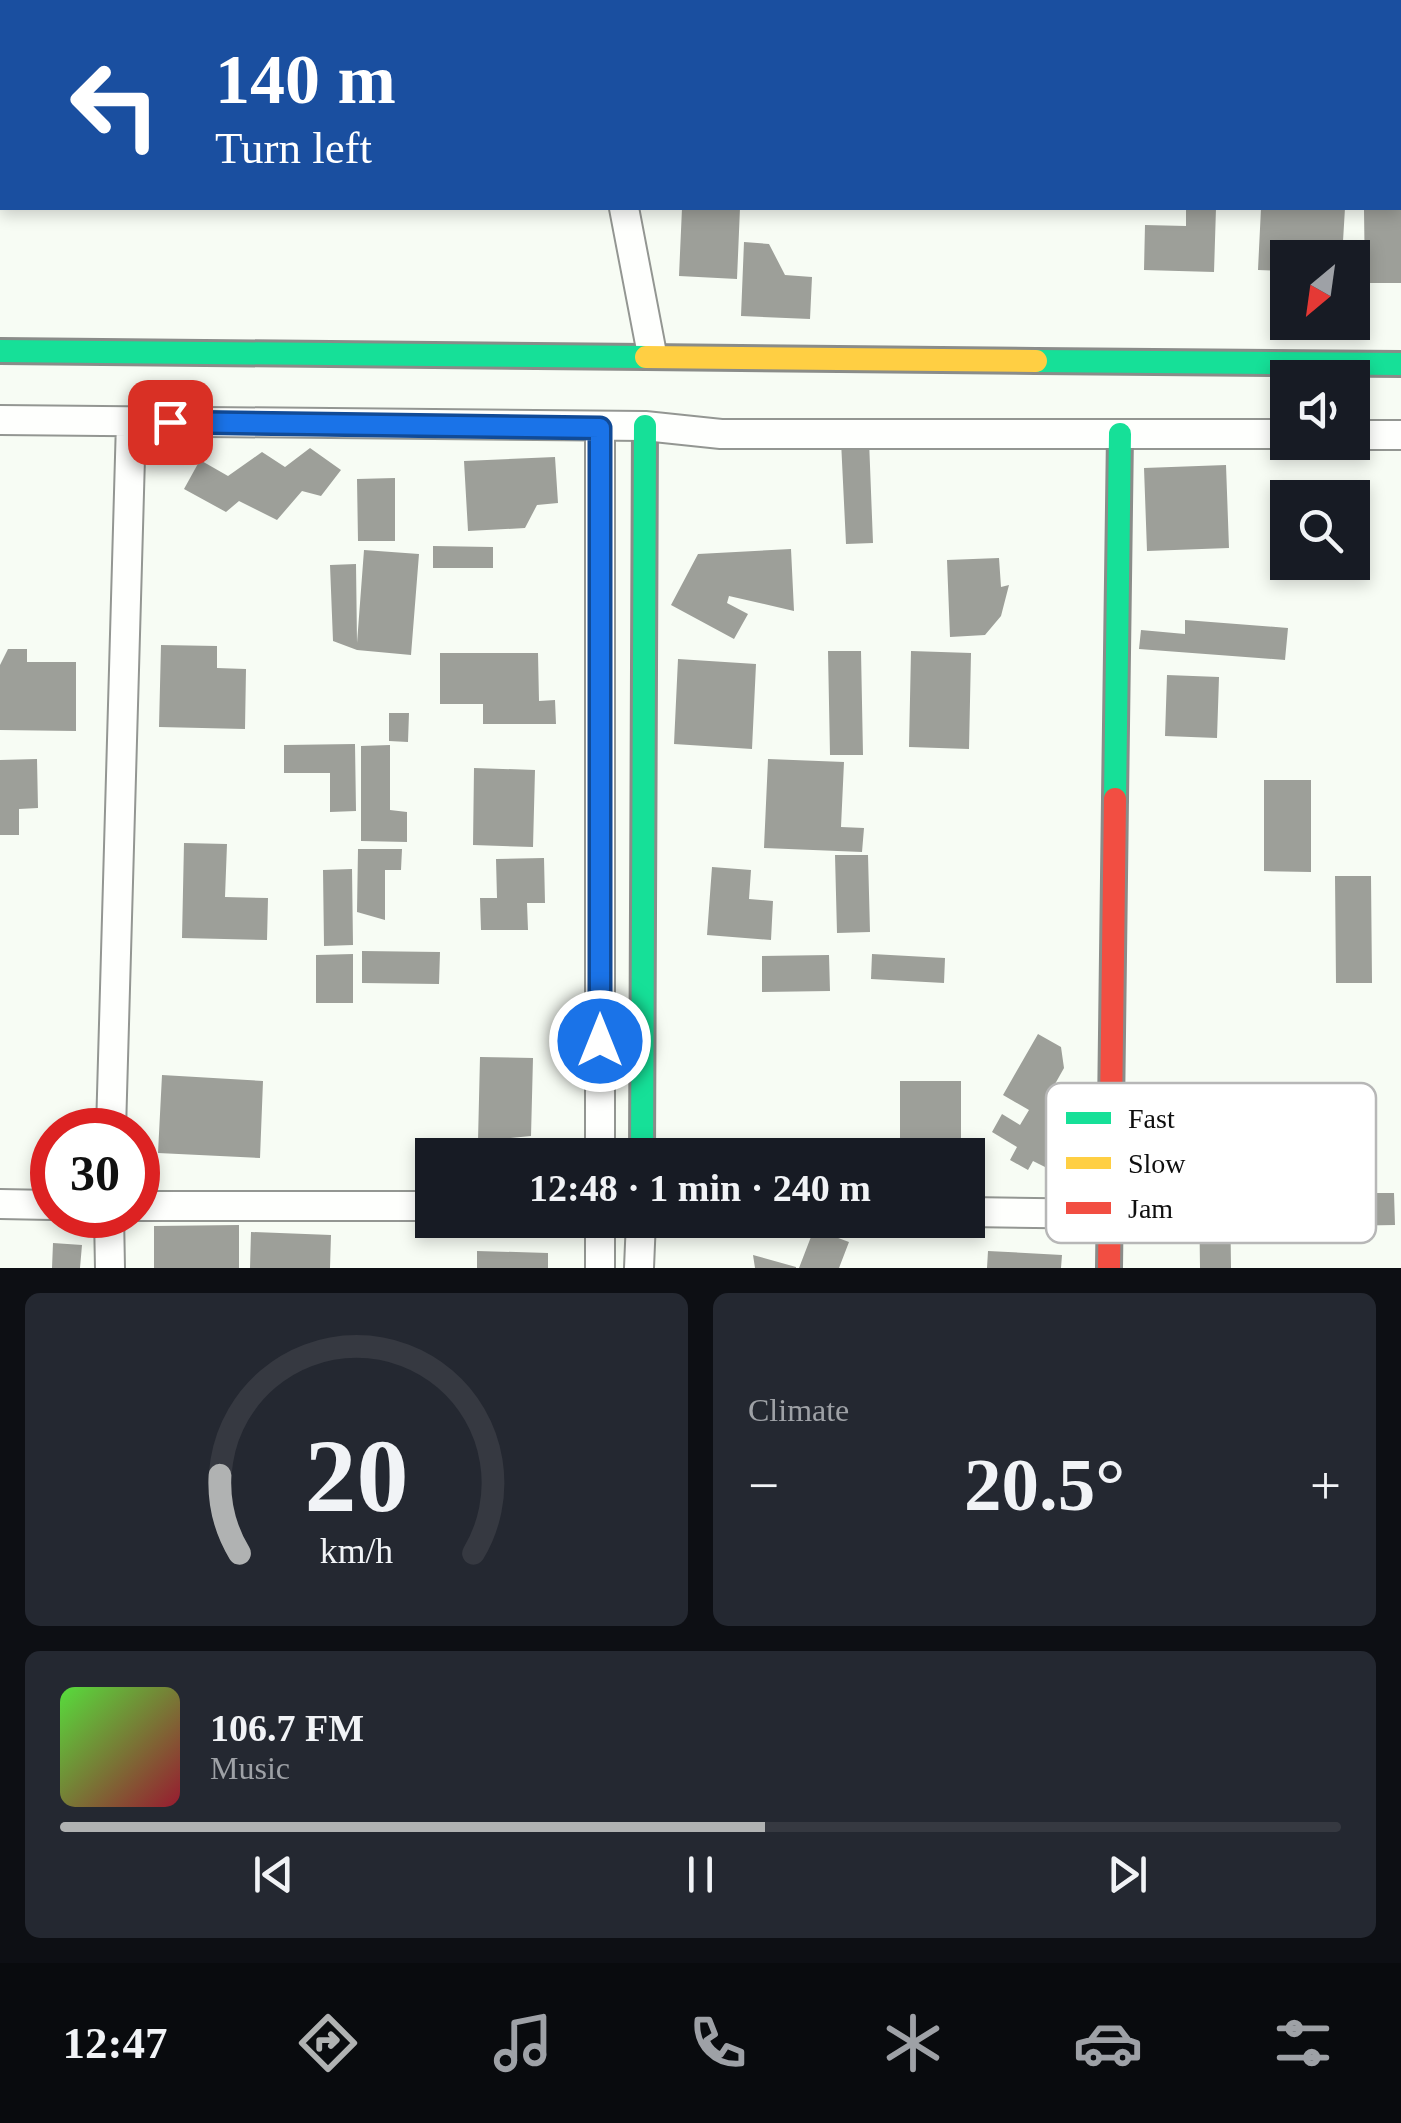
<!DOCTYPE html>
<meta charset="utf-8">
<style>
body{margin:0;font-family:"Times New Roman",serif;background:#242831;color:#f1f3f6;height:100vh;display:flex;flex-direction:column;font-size:38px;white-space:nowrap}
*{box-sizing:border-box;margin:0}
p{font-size:32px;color:#9ea1a6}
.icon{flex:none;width:55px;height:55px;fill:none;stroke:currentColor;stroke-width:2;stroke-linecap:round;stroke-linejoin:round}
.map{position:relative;height:1268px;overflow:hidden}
.drawer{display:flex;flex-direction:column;gap:25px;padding:25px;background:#0d0f14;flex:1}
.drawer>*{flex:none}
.guide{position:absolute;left:0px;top:0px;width:1402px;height:210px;box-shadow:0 5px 15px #0003;background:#1a4fa0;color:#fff;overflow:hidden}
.needle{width:65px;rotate:209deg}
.buttons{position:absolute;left:1270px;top:240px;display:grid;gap:20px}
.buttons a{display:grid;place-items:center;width:100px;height:100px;border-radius:0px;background:#171b24;box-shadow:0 5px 15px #0003;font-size:50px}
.speed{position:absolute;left:30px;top:1108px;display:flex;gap:20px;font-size:50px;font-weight:700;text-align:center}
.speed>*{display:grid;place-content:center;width:130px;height:130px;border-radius:50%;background:#171b24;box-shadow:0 5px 15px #0003;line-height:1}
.speed .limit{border:15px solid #d22;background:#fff;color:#111}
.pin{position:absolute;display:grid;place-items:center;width:85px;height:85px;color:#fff;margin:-42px;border-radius:20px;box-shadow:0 5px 15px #0006}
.me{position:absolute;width:110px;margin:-55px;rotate:0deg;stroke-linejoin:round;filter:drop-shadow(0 0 8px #0008)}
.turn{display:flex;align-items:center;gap:35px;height:210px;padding:0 50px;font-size:45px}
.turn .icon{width:130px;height:130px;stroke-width:2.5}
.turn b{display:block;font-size:70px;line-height:85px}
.big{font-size:75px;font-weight:700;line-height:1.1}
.drawer .card{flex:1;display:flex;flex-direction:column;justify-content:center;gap:15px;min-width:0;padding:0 35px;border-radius:15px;background:#242831}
.drawer .dial{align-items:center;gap:0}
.dial svg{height:260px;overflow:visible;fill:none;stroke:#363941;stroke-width:7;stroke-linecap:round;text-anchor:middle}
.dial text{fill:#f1f3f6;stroke:none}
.song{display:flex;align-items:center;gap:30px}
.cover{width:120px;height:120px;border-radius:15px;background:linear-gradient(135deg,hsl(110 70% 55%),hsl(350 70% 35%))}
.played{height:10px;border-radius:5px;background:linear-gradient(90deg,#b0b2b2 55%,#363941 55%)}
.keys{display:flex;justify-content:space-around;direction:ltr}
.heat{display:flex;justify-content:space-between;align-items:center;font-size:55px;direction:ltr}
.drawer .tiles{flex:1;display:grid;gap:25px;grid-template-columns:1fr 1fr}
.card:last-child{grid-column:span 2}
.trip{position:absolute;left:415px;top:1138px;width:570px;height:100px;border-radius:0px;background:#171b24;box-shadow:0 5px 15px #0003;font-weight:700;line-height:100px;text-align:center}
.tab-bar{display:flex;height:160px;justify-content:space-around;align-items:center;background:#090b0e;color:#9ea1a6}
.tab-bar .icon{width:70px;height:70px}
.tab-bar .on{color:#b0b2b2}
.tab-bar b{font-size:45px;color:#f1f3f6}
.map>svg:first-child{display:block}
</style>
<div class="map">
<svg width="1401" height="1268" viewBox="0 0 1401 1268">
<rect width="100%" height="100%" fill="#f7fcf4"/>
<!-- building -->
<path fill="#9d9f99" d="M 682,208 L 740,208 L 737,279 L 679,276 Z
M 1186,208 L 1216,208 L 1214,272 L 1144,270 L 1145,225 L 1186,226 Z
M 1261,208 L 1345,208 L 1342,258 L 1288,258 L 1288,271 L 1258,270 Z
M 1364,210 L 1401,210 L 1401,283 L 1365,283 Z
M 744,242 L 769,244 L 785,275 L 812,277 L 810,319 L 741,316 Z
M 869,440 L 873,543 L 846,544 L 841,441 Z
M 310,448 L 341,470 L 321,496 L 302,491 L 277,520 L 239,501 L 226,512 L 184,489 L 200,460 L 228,476 L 262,452 L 285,467 Z
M 555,457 L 558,503 L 537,505 L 525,528 L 468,531 L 464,461 Z
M 1226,465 L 1229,548 L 1147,551 L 1144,468 Z
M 395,478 L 395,541 L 358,541 L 357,479 Z
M 433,546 L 493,547 L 493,568 L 433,568 Z
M 791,549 L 794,611 L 729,596 L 727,603 L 748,614 L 734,639 L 671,605 L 698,554 Z
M 364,550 L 419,554 L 411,655 L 357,650 L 333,641 L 330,565 L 356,564 L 357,643 Z
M 999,558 L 1001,587 L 1009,585 L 1001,616 L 985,635 L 950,637 L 947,560 Z
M 1185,620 L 1288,628 L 1285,660 L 1139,649 L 1141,630 L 1185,634 Z
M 161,645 L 217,646 L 217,668 L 246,669 L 245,729 L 159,727 Z
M 8,649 L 27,649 L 27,662 L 76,662 L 76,731 L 0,730 L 0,665 Z
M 828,651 L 861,651 L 863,755 L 830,755 Z
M 911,651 L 971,653 L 969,749 L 909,747 Z
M 440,653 L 538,653 L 539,701 L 555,700 L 556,724 L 483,724 L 483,704 L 440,704 Z
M 678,659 L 756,664 L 752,749 L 674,744 Z
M 1167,675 L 1219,677 L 1217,738 L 1165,736 Z
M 389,713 L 409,713 L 408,742 L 389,741 Z
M 355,744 L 356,811 L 330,812 L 330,773 L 284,773 L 284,745 Z
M 390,745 L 390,810 L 407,812 L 407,842 L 361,841 L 361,746 Z
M 37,759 L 38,808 L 19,809 L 19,835 L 0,835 L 0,760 Z
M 768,759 L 844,762 L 841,827 L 864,828 L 862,852 L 764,848 Z
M 474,768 L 535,770 L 533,847 L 473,845 Z
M 1264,780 L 1311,780 L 1311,872 L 1264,871 Z
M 184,843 L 227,844 L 225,897 L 268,898 L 267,940 L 182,938 Z
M 358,849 L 402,849 L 401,870 L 385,870 L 385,920 L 357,912 Z
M 835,855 L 868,855 L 870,932 L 837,933 Z
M 544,858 L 545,903 L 527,903 L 528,930 L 481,930 L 480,898 L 497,898 L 496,859 Z
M 712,867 L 751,870 L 749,899 L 773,901 L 771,940 L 707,935 Z
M 352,869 L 353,945 L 324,946 L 323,870 Z
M 1335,876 L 1371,876 L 1372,983 L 1336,983 Z
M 362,951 L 440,952 L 439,984 L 362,983 Z
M 353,954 L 353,1003 L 316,1003 L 316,955 Z
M 872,954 L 945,958 L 944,983 L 871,979 Z
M 829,955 L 830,991 L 762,992 L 762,956 Z
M 1038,1034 L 1061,1047 L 1064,1068 L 1055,1084 L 1070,1093 L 1054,1120 L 1069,1129 L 1047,1168 L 1033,1161 L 1028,1170 L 1010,1160 L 1017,1147 L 992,1132 L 1002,1114 L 1020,1125 L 1029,1110 L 1003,1095 Z
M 480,1057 L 533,1058 L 531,1136 L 478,1141 Z
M 162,1075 L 263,1081 L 260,1158 L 158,1153 Z
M 900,1081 L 961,1081 L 961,1151 L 900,1151 Z
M 1199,1191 L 1230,1191 L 1231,1268 L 1200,1268 Z
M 1337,1193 L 1394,1193 L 1395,1225 L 1338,1226 Z
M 239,1225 L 239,1268 L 154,1268 L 154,1226 Z
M 814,1229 L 849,1242 L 839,1268 L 799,1268 Z
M 251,1232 L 331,1235 L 330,1268 L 250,1268 Z
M 53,1243 L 82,1245 L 80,1268 L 52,1268 Z
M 477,1251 L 548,1253 L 548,1268 L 477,1268 Z
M 988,1251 L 1062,1255 L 1061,1268 L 987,1268 Z
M 753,1255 L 796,1267 L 796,1268 L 755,1268 Z"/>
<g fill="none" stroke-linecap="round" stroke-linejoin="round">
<defs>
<path id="street" d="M 585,0 L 586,2
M 624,208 L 652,354
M 0,420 L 645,426 L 721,434 L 1288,434
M 600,427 L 600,1155
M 1352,435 L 1401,435
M 111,1130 L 131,422
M 0,1204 L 52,1205
M 138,1206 L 432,1206
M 968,1212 L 1109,1214
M 109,1215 L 110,1268
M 600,1220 L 600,1268
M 639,1268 L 641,1220"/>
<path id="fast" d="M 0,351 L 646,357
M 1036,361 L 1401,364
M 1115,799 L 1120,434
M 642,1155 L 645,426"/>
<path id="slow" d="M 646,357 L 1036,361"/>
<path id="jam" d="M 1109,1268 L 1115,799"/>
</defs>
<!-- street casing -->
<use href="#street" stroke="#939692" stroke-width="32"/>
<!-- fast casing -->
<use href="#fast" stroke="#8a8c89" stroke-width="28"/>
<!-- slow casing -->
<use href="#slow" stroke="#8a8c89" stroke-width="28"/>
<!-- jam casing -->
<use href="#jam" stroke="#8a8c89" stroke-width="28"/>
<!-- street -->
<use href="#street" stroke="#fefffd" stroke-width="28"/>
<!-- fast -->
<use href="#fast" stroke="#16e098" stroke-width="22"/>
<!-- slow -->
<use href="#slow" stroke="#ffcf43" stroke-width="22"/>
<!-- jam -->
<use href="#jam" stroke="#f24e42" stroke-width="22"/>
</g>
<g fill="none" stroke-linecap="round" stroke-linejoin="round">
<defs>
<path id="route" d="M 170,422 L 600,428 L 600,1041"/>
</defs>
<!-- route casing -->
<use href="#route" stroke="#114b97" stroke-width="25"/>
<!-- route -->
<use href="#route" stroke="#1a73e8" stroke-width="18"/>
</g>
<!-- legend -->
<rect x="1046" y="1083" width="330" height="160" rx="15" fill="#fff" stroke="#b7b7b7" stroke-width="2.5"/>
<rect x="1066" y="1112" width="45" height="12" fill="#16e098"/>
<rect x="1066" y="1157" width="45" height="12" fill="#ffcf43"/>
<rect x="1066" y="1202" width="45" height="12" fill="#f24e42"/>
<g font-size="28" fill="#0f0f0f">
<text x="1128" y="1128">Fast</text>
<text x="1128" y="1173">Slow</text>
<text x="1128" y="1218">Jam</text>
</g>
</svg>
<div class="buttons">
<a><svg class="needle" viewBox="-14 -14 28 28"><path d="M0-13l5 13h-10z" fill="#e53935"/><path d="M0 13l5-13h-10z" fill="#9ea1a6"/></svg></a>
<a><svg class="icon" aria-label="sound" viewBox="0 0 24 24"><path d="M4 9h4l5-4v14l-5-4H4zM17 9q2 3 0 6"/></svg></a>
<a><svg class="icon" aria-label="search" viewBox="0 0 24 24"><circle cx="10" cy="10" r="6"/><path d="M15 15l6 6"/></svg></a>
</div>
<div class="speed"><div class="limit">30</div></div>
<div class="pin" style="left:170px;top:422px;background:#d93025"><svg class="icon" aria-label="arrive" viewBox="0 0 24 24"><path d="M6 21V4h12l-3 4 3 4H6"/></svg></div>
<svg class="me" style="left:600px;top:1041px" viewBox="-20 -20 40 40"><circle r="17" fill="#1a73e8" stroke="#fff" stroke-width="3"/><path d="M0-11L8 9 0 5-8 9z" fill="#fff"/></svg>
<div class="trip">12:48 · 1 min · 240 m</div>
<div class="guide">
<div class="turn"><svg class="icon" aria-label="left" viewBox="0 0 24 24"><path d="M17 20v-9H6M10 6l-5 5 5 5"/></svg><div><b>140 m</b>Turn left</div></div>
</div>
</div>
<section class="drawer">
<div class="tiles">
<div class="card dial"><svg viewBox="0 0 100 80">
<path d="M14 69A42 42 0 1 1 86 69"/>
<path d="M14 69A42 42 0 0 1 8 45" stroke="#b0b2b2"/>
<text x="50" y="56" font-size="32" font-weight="700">20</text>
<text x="50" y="72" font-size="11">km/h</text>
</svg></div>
<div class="card"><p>Climate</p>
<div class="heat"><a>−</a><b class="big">20.5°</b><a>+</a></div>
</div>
<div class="card">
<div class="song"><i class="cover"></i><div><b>106.7 FM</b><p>Music</p></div></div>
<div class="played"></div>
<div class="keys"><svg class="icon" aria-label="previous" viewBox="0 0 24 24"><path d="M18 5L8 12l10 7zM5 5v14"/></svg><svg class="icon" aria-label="pause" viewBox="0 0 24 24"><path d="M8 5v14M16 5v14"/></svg><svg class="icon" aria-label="next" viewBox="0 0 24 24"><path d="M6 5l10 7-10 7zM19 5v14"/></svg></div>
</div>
</div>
</section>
<nav class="tab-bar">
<b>12:47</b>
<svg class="icon on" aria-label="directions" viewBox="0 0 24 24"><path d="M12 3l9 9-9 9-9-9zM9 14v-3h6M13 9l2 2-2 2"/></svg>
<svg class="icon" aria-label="music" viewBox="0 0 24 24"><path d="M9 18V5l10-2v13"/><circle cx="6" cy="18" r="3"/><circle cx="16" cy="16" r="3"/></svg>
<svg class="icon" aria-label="phone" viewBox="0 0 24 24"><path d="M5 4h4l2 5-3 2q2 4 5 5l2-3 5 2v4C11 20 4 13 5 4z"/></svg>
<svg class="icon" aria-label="climate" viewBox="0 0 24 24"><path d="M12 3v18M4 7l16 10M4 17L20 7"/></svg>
<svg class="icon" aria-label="car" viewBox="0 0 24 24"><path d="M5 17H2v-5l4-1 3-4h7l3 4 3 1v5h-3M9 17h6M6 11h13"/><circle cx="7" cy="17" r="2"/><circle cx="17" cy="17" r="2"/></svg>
<svg class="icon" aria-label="filters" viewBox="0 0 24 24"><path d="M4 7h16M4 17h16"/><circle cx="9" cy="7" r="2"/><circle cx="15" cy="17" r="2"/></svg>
</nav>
